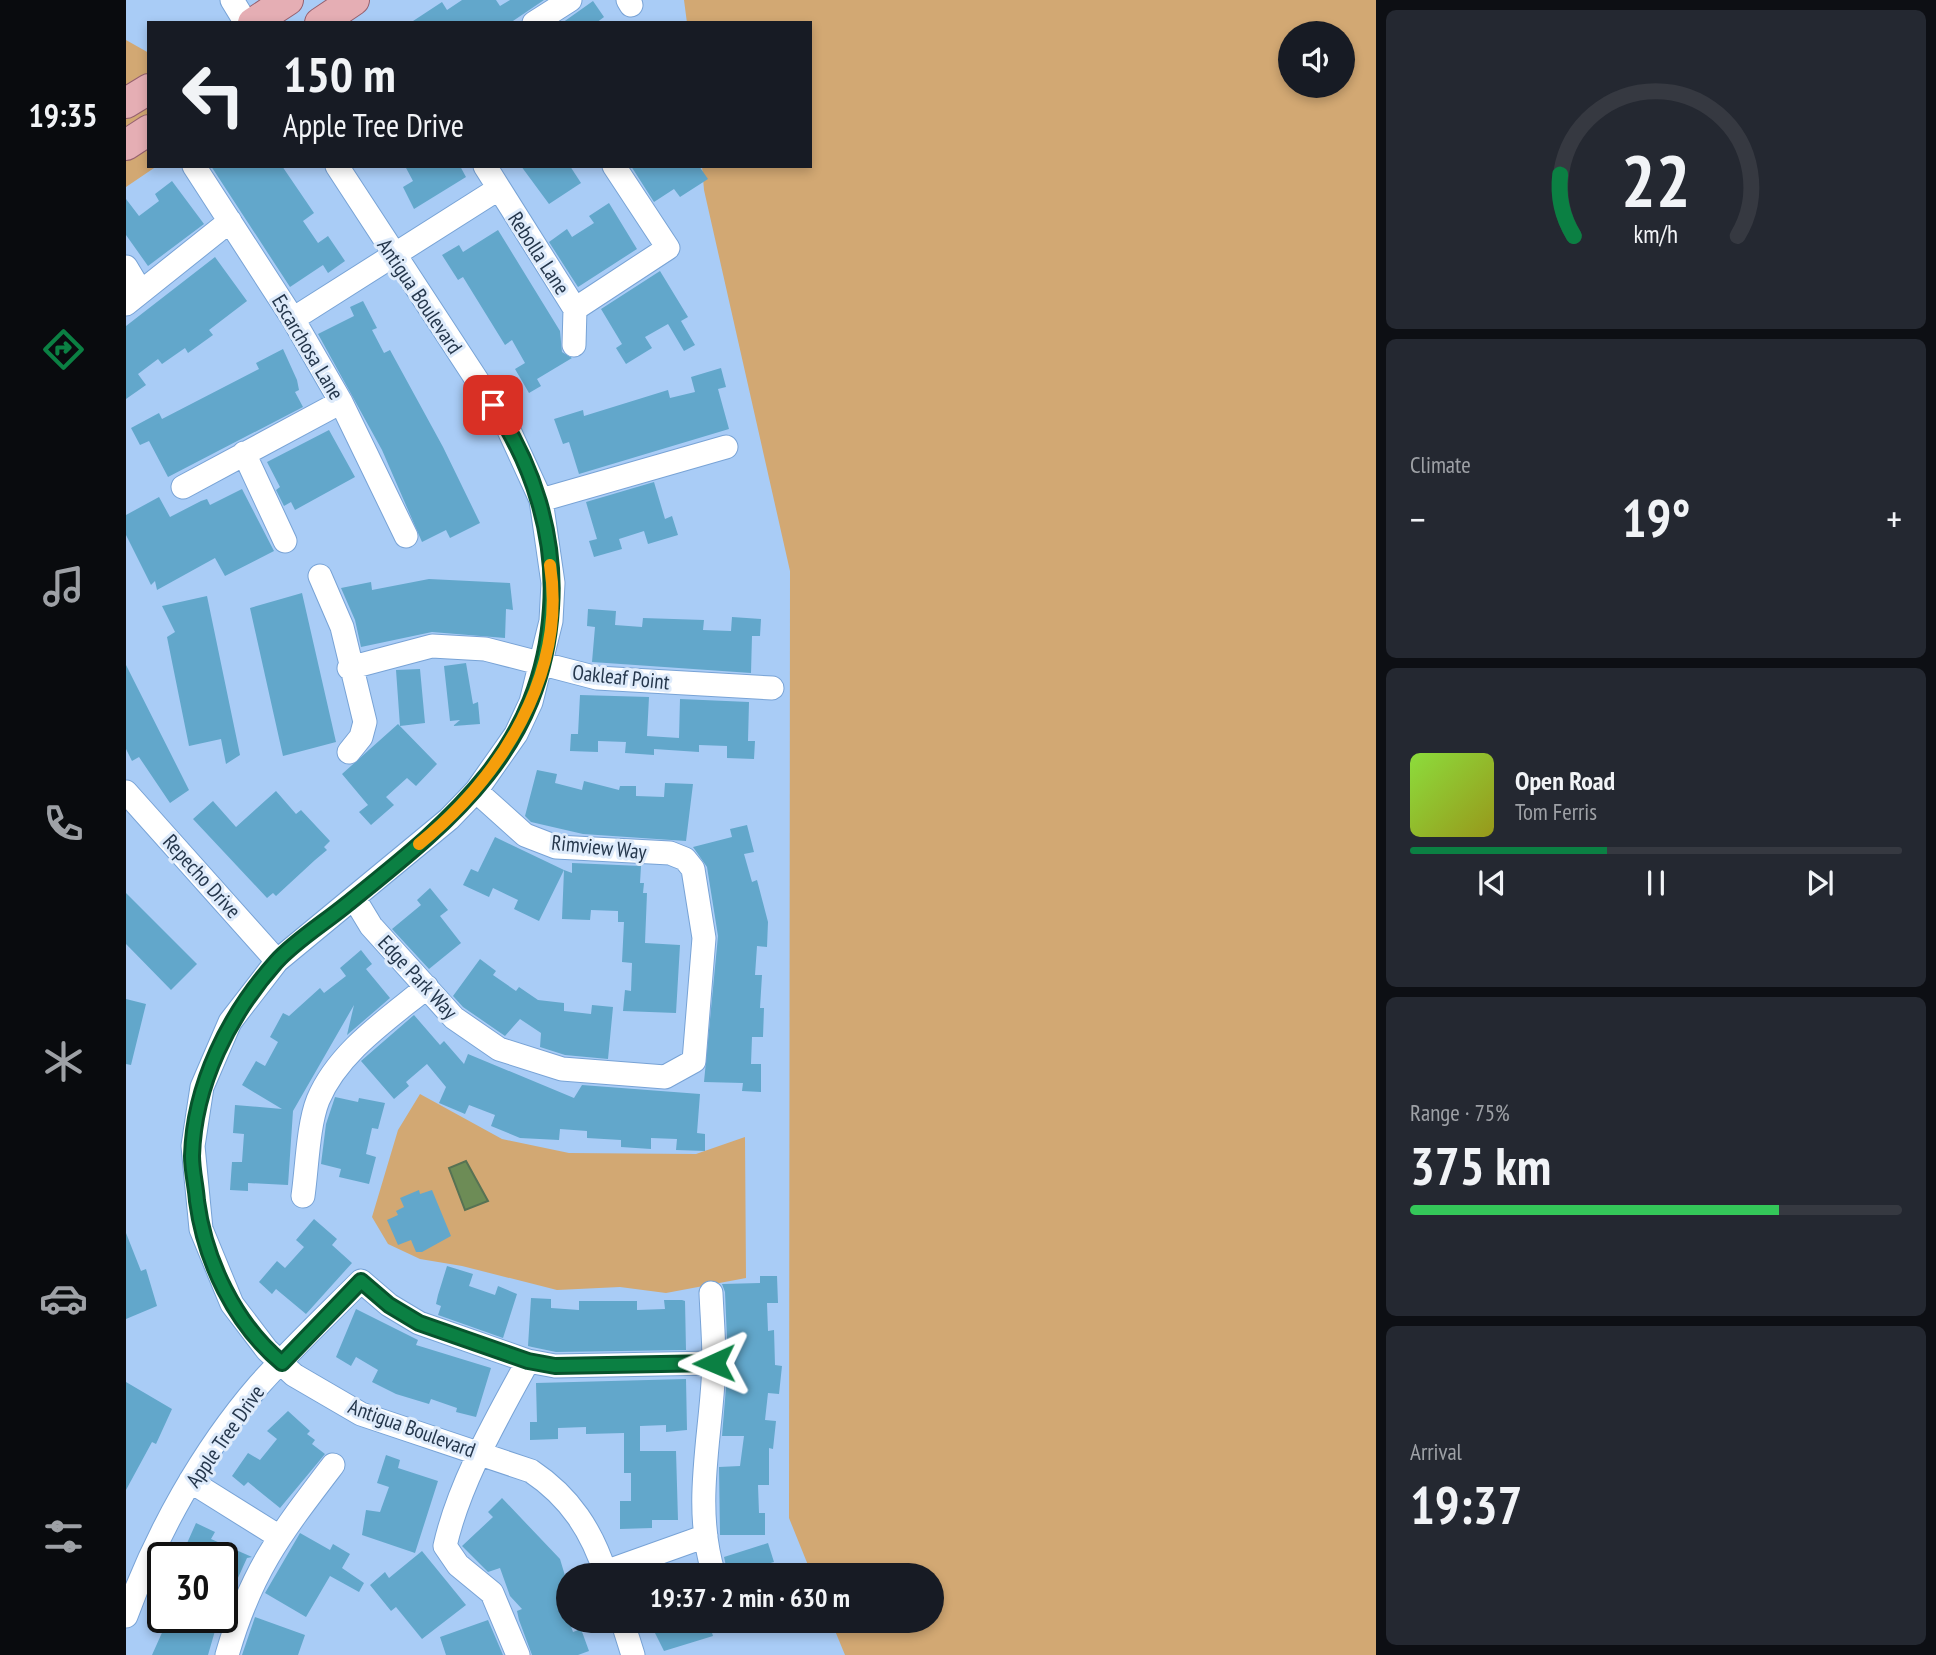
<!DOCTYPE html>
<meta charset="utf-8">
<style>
body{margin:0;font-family:"PT Sans Narrow",sans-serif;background:#242831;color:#f1f3f6;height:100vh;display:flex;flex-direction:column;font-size:26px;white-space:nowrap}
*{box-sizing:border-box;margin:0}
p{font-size:23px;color:#9ea1a6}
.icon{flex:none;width:38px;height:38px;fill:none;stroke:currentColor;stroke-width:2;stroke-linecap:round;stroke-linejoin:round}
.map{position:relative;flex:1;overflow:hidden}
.drawer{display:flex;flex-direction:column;gap:10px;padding:10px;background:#0d0f14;width:560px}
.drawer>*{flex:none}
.top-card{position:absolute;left:21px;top:21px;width:665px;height:147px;border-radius:0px;box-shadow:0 4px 10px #0003;background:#171b24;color:#f1f3f6;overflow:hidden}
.tools{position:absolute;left:1152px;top:21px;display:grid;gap:14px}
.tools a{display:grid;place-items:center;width:77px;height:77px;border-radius:50%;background:#171b24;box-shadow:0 4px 10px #0003;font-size:35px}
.speed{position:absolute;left:21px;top:1542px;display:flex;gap:14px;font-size:35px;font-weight:700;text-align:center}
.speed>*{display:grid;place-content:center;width:91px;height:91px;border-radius:50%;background:#171b24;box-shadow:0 4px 10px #0003;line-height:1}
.speed .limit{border:4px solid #111;border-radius:10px;background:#fff;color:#111}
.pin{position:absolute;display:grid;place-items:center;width:60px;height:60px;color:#fff;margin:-30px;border-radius:14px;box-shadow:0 4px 10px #0006}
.me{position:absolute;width:77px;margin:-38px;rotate:269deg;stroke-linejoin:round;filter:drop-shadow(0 0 5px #0008)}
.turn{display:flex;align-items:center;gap:24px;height:147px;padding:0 21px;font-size:32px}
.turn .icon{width:91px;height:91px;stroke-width:2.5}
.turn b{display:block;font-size:49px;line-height:60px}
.big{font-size:52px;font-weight:700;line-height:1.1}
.drawer .card{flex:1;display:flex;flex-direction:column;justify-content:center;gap:10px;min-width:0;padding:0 24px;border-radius:10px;background:#242831}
.drawer .dial{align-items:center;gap:0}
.dial svg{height:182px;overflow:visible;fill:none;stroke:#363941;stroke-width:7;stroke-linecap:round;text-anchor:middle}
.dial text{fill:#f1f3f6;stroke:none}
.song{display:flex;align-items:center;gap:21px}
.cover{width:84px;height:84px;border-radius:10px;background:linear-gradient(135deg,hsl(90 70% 55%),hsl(60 70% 35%))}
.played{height:7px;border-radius:4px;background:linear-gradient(90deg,#0b8043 40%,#363941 40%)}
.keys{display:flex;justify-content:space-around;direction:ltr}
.heat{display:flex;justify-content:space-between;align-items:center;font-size:38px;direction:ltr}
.charge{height:10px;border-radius:5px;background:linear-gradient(90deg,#34c759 75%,#363941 0)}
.trip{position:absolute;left:430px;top:1563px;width:388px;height:70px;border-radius:35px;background:#171b24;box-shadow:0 4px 10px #0003;font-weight:700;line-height:70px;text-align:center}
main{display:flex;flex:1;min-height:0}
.dock{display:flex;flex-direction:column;width:126px;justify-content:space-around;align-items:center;background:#090b0e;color:#9ea1a6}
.dock .icon{width:49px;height:49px}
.dock .active{color:#0b8043}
.dock b{font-size:32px;color:#f1f3f6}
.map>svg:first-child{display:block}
</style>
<main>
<nav class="dock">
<b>19:35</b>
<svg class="icon active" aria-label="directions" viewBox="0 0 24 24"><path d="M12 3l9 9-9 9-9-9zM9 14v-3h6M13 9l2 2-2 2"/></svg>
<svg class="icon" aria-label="music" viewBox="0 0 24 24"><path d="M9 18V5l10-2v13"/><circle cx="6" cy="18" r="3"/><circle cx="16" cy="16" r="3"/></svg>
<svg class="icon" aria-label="phone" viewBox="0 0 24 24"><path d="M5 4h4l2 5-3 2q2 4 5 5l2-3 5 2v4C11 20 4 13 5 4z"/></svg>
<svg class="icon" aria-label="climate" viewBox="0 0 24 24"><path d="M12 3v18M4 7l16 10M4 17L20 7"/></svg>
<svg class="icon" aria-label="car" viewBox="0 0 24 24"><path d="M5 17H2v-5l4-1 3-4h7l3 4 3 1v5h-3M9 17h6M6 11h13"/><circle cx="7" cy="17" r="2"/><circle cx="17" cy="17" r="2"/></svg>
<svg class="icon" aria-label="filters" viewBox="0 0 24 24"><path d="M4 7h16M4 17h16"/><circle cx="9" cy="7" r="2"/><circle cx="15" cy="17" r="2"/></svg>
</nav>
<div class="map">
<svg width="1250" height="1655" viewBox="0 0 1250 1655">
<rect width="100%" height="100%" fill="#a9ccf6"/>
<!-- green -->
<path fill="#d2a873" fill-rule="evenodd" d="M 558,0 L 1250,0 L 1250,1655 L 719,1655 L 705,1621 L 807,1620 L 807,1575 L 686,1575 L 663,1518 L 664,571 L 578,190 L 576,166 L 684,166 L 684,23 L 561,23 ZM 1164,33 L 1216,33 L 1216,86 L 1164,86 Z
M 0,40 L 23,53 L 23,166 L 31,166 L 0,187 Z
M 294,1094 L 376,1139 L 443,1153 L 570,1154 L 619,1137 L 620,1278 L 540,1293 L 494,1287 L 431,1290 L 336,1266 L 294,1259 L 262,1244 L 246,1217 L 272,1130 Z"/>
<!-- water -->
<path fill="#6d8c56" stroke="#577253" stroke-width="2" d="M 340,1161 L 362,1201 L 339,1210 L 323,1168 Z"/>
<!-- building -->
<path fill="#62a7cb" d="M 336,0 L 370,0 L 374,6 L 384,0 L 418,0 L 384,23 L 284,23 L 316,2 L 321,10 Z
M 467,1 L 478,17 L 470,23 L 436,23 Z
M 85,166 L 156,166 L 188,213 L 177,221 L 192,243 L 202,236 L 219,261 L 202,273 L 197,265 L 164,287 Z
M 279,166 L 334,166 L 340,177 L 288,209 L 277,187 L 287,181 Z
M 395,166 L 444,166 L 455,183 L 423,204 Z
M 505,166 L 573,166 L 582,179 L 554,197 L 548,189 L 528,202 Z
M 46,181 L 78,224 L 22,266 L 0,235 L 0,199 L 13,216 L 33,201 L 29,194 Z
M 483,203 L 511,249 L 452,287 L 423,242 L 441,229 L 446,237 L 468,223 L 463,216 Z
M 372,230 L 434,331 L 436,352 L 446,358 L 411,379 L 415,386 L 403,393 L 389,369 L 399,363 L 386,340 L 379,345 L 337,277 L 332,280 L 316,255 L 333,245 L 337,252 Z
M 89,257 L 121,301 L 83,330 L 87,335 L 62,353 L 59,348 L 36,364 L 32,359 L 12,374 L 20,385 L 0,399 L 0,326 Z
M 534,271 L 562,317 L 555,321 L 569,345 L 558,351 L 542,324 L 519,337 L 526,348 L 500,364 L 490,348 L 496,344 L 475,309 Z
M 237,301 L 251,328 L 246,330 L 258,353 L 264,350 L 317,447 L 354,523 L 324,538 L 320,530 L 296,542 L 256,450 L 192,334 L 228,316 L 224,307 Z
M 157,349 L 171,380 L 173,390 L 169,392 L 177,407 L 42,477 L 23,441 L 14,445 L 5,428 L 33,413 L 36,419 L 133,369 L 130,363 Z
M 595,368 L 600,387 L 592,389 L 603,429 L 453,474 L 443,442 L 437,444 L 428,419 L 457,410 L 458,416 L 542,390 L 544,398 L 569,392 L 565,377 Z
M 203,430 L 229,477 L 169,510 L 165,502 L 158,506 L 150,490 L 154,487 L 141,462 Z
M 528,482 L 539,519 L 546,516 L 552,535 L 522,544 L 518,531 L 493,539 L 496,549 L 468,557 L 463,541 L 471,539 L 460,502 Z
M 116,489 L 148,551 L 99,576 L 89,558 L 31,590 L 29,581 L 25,585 L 0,535 L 0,515 L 33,497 L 44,517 L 75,501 L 81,499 L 84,505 Z
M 303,579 L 384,583 L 387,610 L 380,609 L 379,638 L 306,632 L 235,647 L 229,620 L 215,588 L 245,582 L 246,590 Z
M 176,593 L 210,742 L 157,756 L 124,608 Z
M 81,596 L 114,755 L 100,764 L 95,739 L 63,746 L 41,637 L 49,632 L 36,606 Z
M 462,609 L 490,611 L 489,625 L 516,627 L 517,618 L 578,620 L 577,630 L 605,631 L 606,617 L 635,619 L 634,636 L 626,636 L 625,673 L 466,662 L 469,627 L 461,626 Z
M 340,663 L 347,704 L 352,702 L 354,724 L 327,726 L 334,720 L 324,721 L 318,666 Z
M 0,665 L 63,790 L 44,803 L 13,757 L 6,761 L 0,749 Z
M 294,669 L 299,723 L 274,726 L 270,670 Z
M 454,695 L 523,697 L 521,736 L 553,738 L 554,699 L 623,702 L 622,741 L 629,741 L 628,759 L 601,758 L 601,746 L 573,745 L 573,752 L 528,749 L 528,755 L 499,753 L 500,742 L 472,741 L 472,752 L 444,751 L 445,734 L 452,734 Z
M 272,724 L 311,764 L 290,786 L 281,778 L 260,797 L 268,805 L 245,825 L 233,812 L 242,805 L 216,774 Z
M 411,770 L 431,774 L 429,783 L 456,790 L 458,781 L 493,790 L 494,786 L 510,786 L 510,796 L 538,797 L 539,783 L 567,784 L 560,841 L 457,834 L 405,822 L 399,816 Z
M 150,791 L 170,814 L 175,810 L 204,841 L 198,847 L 201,850 L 189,860 L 150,896 L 147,893 L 141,898 L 67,819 L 87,801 L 110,827 Z
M 621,825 L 628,852 L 618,854 L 626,882 L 631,880 L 642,922 L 641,947 L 631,946 L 629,975 L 636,975 L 634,1008 L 638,1008 L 637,1037 L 626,1037 L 625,1064 L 635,1064 L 635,1092 L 616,1091 L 617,1083 L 578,1082 L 592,936 L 581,867 L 567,847 L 606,837 L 604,829 Z
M 369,837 L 438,870 L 413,921 L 388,909 L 392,900 L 367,888 L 363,897 L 337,885 L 345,869 L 352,872 Z
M 446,863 L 515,866 L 514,883 L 518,883 L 517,893 L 521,893 L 519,943 L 554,945 L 550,1013 L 497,1011 L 499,990 L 505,991 L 506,963 L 496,962 L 498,922 L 492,922 L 492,911 L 465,910 L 464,920 L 436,919 L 438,870 L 446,873 Z
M 304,888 L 322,910 L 314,916 L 335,943 L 303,969 L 266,929 L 295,905 L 291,900 Z
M 0,893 L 71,964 L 45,990 L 0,944 Z
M 235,950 L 246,964 L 240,969 L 264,998 L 221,1035 L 228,1005 L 167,1111 L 162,1185 L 122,1183 L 122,1191 L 104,1190 L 106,1162 L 116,1162 L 118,1134 L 107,1133 L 109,1105 L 156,1109 L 116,1085 L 130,1061 L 139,1066 L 152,1042 L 144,1037 L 157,1013 L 163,1016 L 194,988 L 198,993 L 220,976 L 214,968 Z
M 354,959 L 370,971 L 367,975 L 390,991 L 393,987 L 412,1000 L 438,1003 L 438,1011 L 465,1014 L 466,1005 L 487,1007 L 482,1059 L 439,1055 L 414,1047 L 415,1033 L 394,1019 L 379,1036 L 337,1007 L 327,996 Z
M 0,999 L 20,1004 L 5,1065 L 0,1064 Z
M 288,1015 L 314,1045 L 318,1041 L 338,1064 L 342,1054 L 448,1098 L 456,1085 L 574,1094 L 571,1133 L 579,1134 L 579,1151 L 550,1150 L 551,1139 L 525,1138 L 525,1149 L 495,1147 L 495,1140 L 461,1138 L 461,1131 L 434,1129 L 433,1140 L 394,1138 L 365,1126 L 369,1115 L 343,1105 L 339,1114 L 313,1103 L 320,1087 L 301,1064 L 280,1082 L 283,1086 L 268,1099 L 235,1061 Z
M 209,1097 L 232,1102 L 233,1098 L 259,1103 L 252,1129 L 246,1128 L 240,1154 L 250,1157 L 243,1184 L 213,1177 L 215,1169 L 195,1164 L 200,1124 Z
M 293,1190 L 294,1194 L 306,1190 L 325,1236 L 296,1252 L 290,1252 L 285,1240 L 272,1245 L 261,1220 L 272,1215 L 270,1211 L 278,1207 L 274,1198 Z
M 188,1219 L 211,1239 L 206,1245 L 226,1263 L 180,1314 L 150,1289 L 146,1294 L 133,1282 L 151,1261 L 159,1268 L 178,1247 L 170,1240 Z
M 0,1233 L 15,1271 L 20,1269 L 31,1306 L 0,1319 Z
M 321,1266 L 347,1274 L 343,1286 L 369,1295 L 372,1286 L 391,1294 L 377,1338 L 312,1315 L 315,1306 L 310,1304 L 312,1295 Z
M 634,1276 L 651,1276 L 652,1303 L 641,1303 L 642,1331 L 648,1330 L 649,1365 L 656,1366 L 653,1394 L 642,1393 L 639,1420 L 650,1421 L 647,1449 L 643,1448 L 643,1485 L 632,1485 L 633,1513 L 639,1513 L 639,1535 L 594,1535 L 593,1467 L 614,1466 L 618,1436 L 596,1436 L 602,1363 L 599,1292 L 596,1284 L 634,1283 Z
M 405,1298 L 425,1299 L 425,1308 L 453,1310 L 453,1301 L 511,1301 L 511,1310 L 539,1309 L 538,1300 L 556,1300 L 559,1301 L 560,1350 L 430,1352 L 406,1347 L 402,1346 Z
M 230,1309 L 292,1340 L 290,1345 L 365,1368 L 350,1417 L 330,1412 L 331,1408 L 305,1399 L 303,1404 L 270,1394 L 246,1382 L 252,1370 L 230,1357 L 225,1366 L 210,1357 Z
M 560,1379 L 561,1430 L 540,1432 L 540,1425 L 514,1426 L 514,1451 L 550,1451 L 552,1520 L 526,1520 L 526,1528 L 494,1529 L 494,1501 L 505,1501 L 505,1473 L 498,1473 L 498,1433 L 460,1434 L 460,1427 L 432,1428 L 432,1439 L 404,1440 L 404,1422 L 411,1422 L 410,1383 Z
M 0,1382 L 46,1409 L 30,1444 L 26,1442 L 0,1490 Z
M 162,1411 L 184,1431 L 181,1434 L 189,1440 L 186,1444 L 199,1454 L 154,1508 L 122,1482 L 118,1486 L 106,1476 L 122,1453 L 134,1460 L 151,1439 L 141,1431 Z
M 260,1455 L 274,1460 L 272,1468 L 312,1481 L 289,1553 L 236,1535 L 240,1510 L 254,1512 L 263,1487 L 251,1483 Z
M 376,1498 L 434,1559 L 443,1589 L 443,1605 L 438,1607 L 447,1632 L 455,1629 L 463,1651 L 452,1655 L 406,1655 L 393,1620 L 391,1611 L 396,1609 L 384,1596 L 374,1568 L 362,1572 L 336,1546 L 367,1517 L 362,1512 Z
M 70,1523 L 89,1532 L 85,1539 L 126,1557 L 121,1558 L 96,1613 L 96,1558 L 74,1558 L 58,1550 Z
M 174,1533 L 204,1550 L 207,1544 L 224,1554 L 216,1568 L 238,1583 L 233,1592 L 204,1576 L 180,1617 L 139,1593 Z
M 642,1543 L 648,1562 L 641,1564 L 645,1575 L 602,1575 L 598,1557 Z
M 296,1551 L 340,1605 L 296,1639 L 270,1607 L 265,1611 L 244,1585 L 259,1572 L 263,1578 Z
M 43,1617 L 93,1617 L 82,1655 L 26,1655 Z
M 129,1617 L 179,1635 L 172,1655 L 116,1655 Z
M 362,1620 L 377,1655 L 320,1655 L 314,1637 Z
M 533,1620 L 582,1620 L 587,1636 L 538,1651 L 529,1633 L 536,1630 Z"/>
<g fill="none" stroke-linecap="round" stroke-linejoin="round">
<defs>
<path id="minor" d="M 106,0 L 120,23
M 502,0 L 505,5
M 408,23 L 444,0
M 68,166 L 167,319 L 215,402 L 280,536
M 211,166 L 381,426 L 415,500 L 427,583 L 425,621 L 405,702 L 390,734 L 350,791 L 323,819 L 151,961 L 104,1022 L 76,1087 L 67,1146 L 75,1229 L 106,1304 L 141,1350 L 168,1375 L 235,1414 L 405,1471 C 444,1497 466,1531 480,1575
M 359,166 L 449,309 L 448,345
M 0,267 L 15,292
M 0,304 L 104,221
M 449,309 L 542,248 L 488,166
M 167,319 L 372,189
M 118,453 L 159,541
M 57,487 L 215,402
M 415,500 L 600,447
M 194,576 L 216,627 L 239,722 L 235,737 L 223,752
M 223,668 L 306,646 L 359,649 L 471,678 L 646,688
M 0,792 L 151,961
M 228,898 L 245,926 L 328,1018 L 373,1049 L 436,1069 L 539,1077 L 568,1061 L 578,938 L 567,869 L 559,859 L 544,853 L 430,847 L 399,835 L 350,791
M 177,1196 C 181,1168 182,1125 192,1100 C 212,1052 262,1019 301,987
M 585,1293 C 586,1316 588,1340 588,1363 C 586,1435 566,1504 588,1575
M 64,1481 L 152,1536
M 479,1572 L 580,1536
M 0,1616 C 30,1534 76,1451 133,1385 C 165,1349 201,1315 235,1281 L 263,1305 L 293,1323 L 402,1361 L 429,1366 L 588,1363
M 496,1620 L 507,1655
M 101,1655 C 125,1571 155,1533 207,1465
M 392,1655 L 366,1593 L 332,1565 L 319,1546 C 333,1483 371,1418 402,1361"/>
<path id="major" d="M 127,23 L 162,0
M 194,23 L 228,0
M 0,103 L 23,89
M 0,145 L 23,130"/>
</defs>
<!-- minor casing -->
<use href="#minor" stroke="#78a3d6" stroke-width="25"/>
<!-- major casing -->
<use href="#major" stroke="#96616f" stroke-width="32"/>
<!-- minor -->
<use href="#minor" stroke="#fff" stroke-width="23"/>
<!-- major -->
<use href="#major" stroke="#e5aeb4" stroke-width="30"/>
</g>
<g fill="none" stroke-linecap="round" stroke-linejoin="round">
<defs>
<path id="route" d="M 367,405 C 407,464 430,536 425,608 C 416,751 323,822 220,905 C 198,923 169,941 150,962 C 103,1015 68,1084 66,1156 C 66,1171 70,1186 71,1201 C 79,1261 109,1324 156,1363 L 235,1281 L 263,1305 L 293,1323 L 402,1361 L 429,1366 L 588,1363"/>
</defs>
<!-- route casing -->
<use href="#route" stroke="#07532c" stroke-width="18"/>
<!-- route -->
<use href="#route" stroke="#0b8043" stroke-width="12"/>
<!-- slow -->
<path stroke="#f59e0b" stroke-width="12" d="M 293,844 C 374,778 441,675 424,565"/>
</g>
<g text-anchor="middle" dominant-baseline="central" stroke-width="6" stroke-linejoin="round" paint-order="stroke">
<!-- street labels -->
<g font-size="21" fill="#25374c" stroke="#deebfb">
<text transform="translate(413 253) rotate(57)">Rebolla Lane</text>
<text transform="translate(294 296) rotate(56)">Antigua Boulevard</text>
<text transform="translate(182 347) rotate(59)">Escarchosa Lane</text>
<text transform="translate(495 677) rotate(6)">Oakleaf Point</text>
<text transform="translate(473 847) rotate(6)">Rimview Way</text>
<text transform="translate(76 876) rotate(48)">Repecho Drive</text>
<text transform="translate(292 977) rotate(47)">Edge Park Way</text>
<text transform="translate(286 1428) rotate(20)">Antigua Boulevard</text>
<text transform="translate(99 1436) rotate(-55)">Apple Tree Drive</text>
</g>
</g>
</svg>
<div class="tools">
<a><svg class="icon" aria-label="sound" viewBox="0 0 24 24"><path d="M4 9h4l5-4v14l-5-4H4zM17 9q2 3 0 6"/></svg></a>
</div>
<div class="speed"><div class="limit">30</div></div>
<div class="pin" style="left:367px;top:405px;background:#d93025"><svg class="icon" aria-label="arrive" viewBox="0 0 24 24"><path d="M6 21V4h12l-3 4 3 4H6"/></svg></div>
<svg class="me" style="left:588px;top:1363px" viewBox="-20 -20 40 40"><path d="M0-17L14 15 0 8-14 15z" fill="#0b8043" stroke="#fff" stroke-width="4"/></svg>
<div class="trip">19:37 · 2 min · 630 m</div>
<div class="top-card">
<div class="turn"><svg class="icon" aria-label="left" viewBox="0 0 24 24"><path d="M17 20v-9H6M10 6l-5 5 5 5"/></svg><div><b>150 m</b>Apple Tree Drive</div></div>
</div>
</div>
<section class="drawer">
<div class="card dial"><svg viewBox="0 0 100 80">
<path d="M14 69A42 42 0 1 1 86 69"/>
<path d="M14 69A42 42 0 0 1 8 42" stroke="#0b8043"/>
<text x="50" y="56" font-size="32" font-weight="700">22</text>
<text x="50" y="72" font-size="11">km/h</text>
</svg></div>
<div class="card"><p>Climate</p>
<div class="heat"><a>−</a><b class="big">19°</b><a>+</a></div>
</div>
<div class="card">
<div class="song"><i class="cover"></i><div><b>Open Road</b><p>Tom Ferris</p></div></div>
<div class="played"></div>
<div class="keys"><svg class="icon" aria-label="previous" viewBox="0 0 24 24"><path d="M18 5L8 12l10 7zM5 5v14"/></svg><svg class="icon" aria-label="pause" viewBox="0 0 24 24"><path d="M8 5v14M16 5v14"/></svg><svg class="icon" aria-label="next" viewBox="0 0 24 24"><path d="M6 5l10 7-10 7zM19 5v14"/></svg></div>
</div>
<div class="card"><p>Range · 75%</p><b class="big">375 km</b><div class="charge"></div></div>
<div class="card"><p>Arrival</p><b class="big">19:37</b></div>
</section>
</main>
